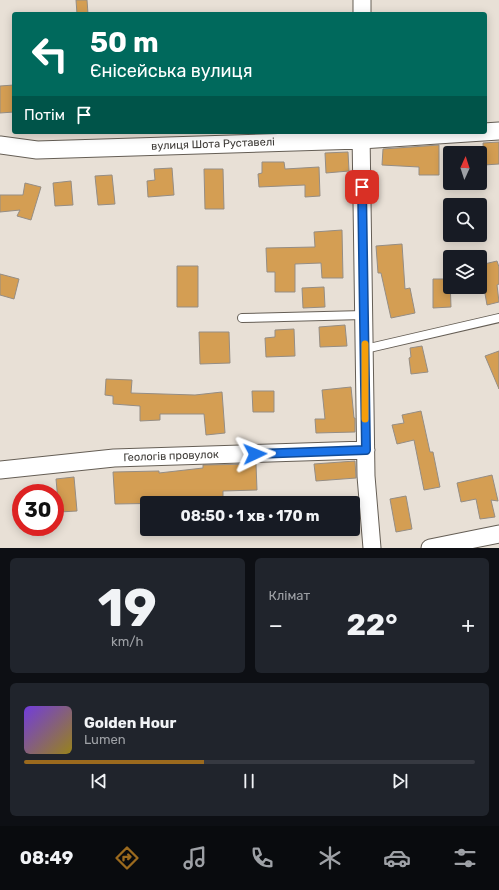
<!DOCTYPE html>
<html lang="uk">
<meta charset="utf-8">
<style>
body{margin:0;font-family:Rubik,sans-serif;background:#20242c;color:#f1f3f6;height:100vh;display:flex;flex-direction:column;font-size:15px;white-space:nowrap}
*{box-sizing:border-box;margin:0}
p{font-size:13px;color:#9ea1a6}
.icon{flex:none;width:22px;height:22px;fill:none;stroke:currentColor;stroke-width:2;stroke-linecap:round;stroke-linejoin:round}
.map{position:relative;height:548px;overflow:hidden}
.side{display:flex;flex-direction:column;gap:10px;padding:10px;background:#0d0f14;flex:1}
.side>*{flex:none}
.banner{position:absolute;left:12px;top:12px;width:475px;height:122px;border-radius:4px;box-shadow:0 2px 10px #0003;background:#00695c;color:#fff;overflow:hidden}
.needle{width:26px;rotate:3deg}
.buttons{position:absolute;left:443px;top:146px;display:grid;gap:8px}
.buttons a{display:grid;place-items:center;width:44px;height:44px;border-radius:4px;background:#171b24;box-shadow:0 2px 10px #0003;font-size:20px}
.speed{position:absolute;left:12px;top:484px;display:flex;gap:8px;font-size:20px;font-weight:700;text-align:center}
.speed>*{display:grid;place-content:center;width:52px;height:52px;border-radius:50%;background:#171b24;box-shadow:0 2px 10px #0003;line-height:1}
.speed .limit{border:6px solid #d22;background:#fff;color:#111}
.pin{position:absolute;display:grid;place-items:center;width:34px;height:34px;color:#fff;margin:-17px;border-radius:8px;box-shadow:0 2px 6px #0006}
.me{position:absolute;width:44px;margin:-22px;rotate:88deg;stroke-linejoin:round;filter:drop-shadow(0 0 3px #0008)}
.turn{display:flex;align-items:center;gap:14px;height:84px;padding:0 12px;font-size:18px}
.turn .icon{width:52px;height:52px;stroke-width:2.5}
.turn b{display:block;font-size:28px;line-height:34px}
.then{display:flex;align-items:center;height:38px;padding:0 12px;background:#0003;gap:8px;font-size:15px}
.big{font-size:30px;font-weight:700;line-height:1.1}
.side .tile{flex:1;display:flex;flex-direction:column;justify-content:center;gap:6px;min-width:0;padding:0 14px;border-radius:6px;background:#20242c}
.side .dial{align-items:center;gap:0}
.dial b{font-size:52px;line-height:1}
.song{display:flex;align-items:center;gap:12px}
.cover{width:48px;height:48px;border-radius:6px;background:linear-gradient(135deg,hsl(260 70% 55%),hsl(50 70% 35%))}
.played{height:4px;border-radius:2px;background:linear-gradient(90deg,#9b6a1e 40%,#363941 40%)}
.keys{display:flex;justify-content:space-around;direction:ltr}
.heat{display:flex;justify-content:space-between;align-items:center;font-size:22px;direction:ltr}
.side .tiles{flex:1;display:grid;gap:10px;grid-template-columns:1fr 1fr}
.tile:last-child{grid-column:span 2}
.trip{position:absolute;left:140px;top:496px;width:220px;height:40px;border-radius:4px;background:#171b24;box-shadow:0 2px 10px #0003;font-weight:700;line-height:40px;text-align:center}
.menu{display:flex;height:64px;justify-content:space-around;align-items:center;background:#090b0e;color:#9ea1a6}
.menu .icon{width:28px;height:28px}
.menu .active{color:#9b6a1e}
.menu b{font-size:18px;color:#f1f3f6}
.map>svg:first-child{display:block}
</style>
<div class="map">
<svg width="499" height="548" viewBox="0 0 499 548">
<rect width="100%" height="100%" fill="#e8e0d6"/>
<!-- building -->
<path fill="#d49e53" stroke="#958d84" d="M 76,0 L 87,0 L 88,14 L 77,14 Z
M 14,85 L 14,112 L 0,113 L 0,86 Z
M 499,142 L 499,164 L 484,165 L 483,143 Z
M 439,145 L 439,175 L 419,175 L 419,167 L 382,165 L 383,149 Z
M 348,152 L 349,171 L 326,173 L 325,153 Z
M 262,162 L 284,162 L 285,169 L 319,167 L 320,196 L 305,197 L 305,185 L 259,187 L 258,174 L 262,173 Z
M 172,168 L 174,195 L 148,197 L 147,181 L 155,180 L 154,169 Z
M 204,169 L 223,169 L 224,209 L 205,209 Z
M 112,175 L 115,204 L 98,205 L 95,176 Z
M 71,181 L 73,205 L 55,206 L 53,183 Z
M 25,183 L 41,187 L 31,220 L 17,216 L 20,210 L 0,212 L 0,195 L 23,195 Z
M 342,230 L 343,278 L 322,278 L 321,263 L 295,264 L 295,292 L 275,292 L 275,272 L 267,272 L 266,248 L 315,247 L 314,232 Z
M 402,244 L 405,289 L 410,288 L 415,313 L 391,318 L 381,273 L 378,273 L 376,246 Z
M 497,261 L 499,267 L 499,284 L 497,285 L 499,302 L 487,305 L 480,265 Z
M 177,266 L 198,266 L 198,307 L 177,307 Z
M 0,274 L 19,279 L 14,299 L 0,295 Z
M 433,279 L 450,279 L 451,307 L 433,308 Z
M 324,287 L 325,307 L 303,308 L 302,288 Z
M 345,325 L 347,346 L 320,347 L 319,327 Z
M 294,329 L 295,356 L 266,357 L 265,338 L 275,337 L 275,330 Z
M 199,332 L 229,332 L 230,363 L 200,364 Z
M 422,346 L 428,372 L 411,374 L 409,358 L 411,357 L 410,348 Z
M 499,351 L 499,389 L 485,356 Z
M 106,379 L 132,380 L 131,393 L 195,395 L 222,392 L 225,433 L 206,435 L 204,414 L 160,414 L 160,420 L 140,421 L 140,406 L 113,404 L 113,396 L 105,395 Z
M 351,387 L 354,418 L 355,418 L 355,432 L 316,433 L 315,419 L 325,419 L 322,390 Z
M 252,391 L 274,391 L 274,412 L 253,412 Z
M 421,411 L 430,452 L 433,452 L 440,487 L 424,490 L 414,440 L 397,444 L 392,425 L 404,423 L 402,415 Z
M 355,461 L 356,478 L 316,481 L 314,464 Z
M 256,464 L 257,490 L 223,491 L 223,500 L 190,500 L 190,502 L 176,503 L 115,504 L 113,472 L 159,471 L 159,473 L 203,468 L 203,465 Z
M 492,475 L 498,501 L 491,500 L 495,517 L 480,519 L 476,499 L 461,502 L 457,483 Z
M 74,477 L 77,511 L 59,512 L 56,479 Z
M 406,496 L 412,529 L 396,532 L 390,499 Z"/>
<g fill="none" stroke-linecap="round" stroke-linejoin="round">
<defs>
<path id="lane" d="M 242,318 L 364,315
M 365,349 L 499,318"/>
<path id="street" d="M 362,14 L 362,0
M 361,132 L 366,476 L 372,548
M 0,145 L 37,150 L 361,140 L 499,131
M 0,470 L 114,458 L 366,450
M 430,548 L 499,534"/>
</defs>
<!-- lane casing -->
<use href="#lane" stroke="#655e55" stroke-width="10"/>
<!-- street casing -->
<use href="#street" stroke="#655e55" stroke-width="19"/>
<!-- lane -->
<use href="#lane" stroke="#fff" stroke-width="8"/>
<!-- street -->
<use href="#street" stroke="#fff" stroke-width="17"/>
</g>
<g fill="none" stroke-linecap="round" stroke-linejoin="round">
<defs>
<path id="route" d="M 255,454 L 366,450 L 362,187"/>
</defs>
<!-- route casing -->
<use href="#route" stroke="#114b97" stroke-width="10"/>
<!-- route -->
<use href="#route" stroke="#1a73e8" stroke-width="7"/>
<!-- slow -->
<path stroke="#f59e0b" stroke-width="7" d="M 365,344 L 365,419"/>
</g>
<g text-anchor="middle" dominant-baseline="central" stroke-width="3.5" stroke-linejoin="round" paint-order="stroke">
<!-- street labels -->
<g font-size="11" fill="#3e3b37" stroke="#fff">
<text transform="translate(213 144) rotate(-2)">вулиця Шота Руставелі</text>
<text transform="translate(171 456) rotate(-2)">Геологів провулок</text>
</g>
</g>
</svg>
<div class="buttons">
<a><svg class="needle" viewBox="-14 -14 28 28"><path d="M0-13l5 13h-10z" fill="#e53935"/><path d="M0 13l5-13h-10z" fill="#9ea1a6"/></svg></a>
<a><svg class="icon" aria-label="search" viewBox="0 0 24 24"><circle cx="10" cy="10" r="6"/><path d="M15 15l6 6"/></svg></a>
<a><svg class="icon" aria-label="layers" viewBox="0 0 24 24"><path d="M12 4l9 5-9 5-9-5zM3 14l9 5 9-5"/></svg></a>
</div>
<div class="speed"><div class="limit">30</div></div>
<div class="pin" style="left:362px;top:187px;background:#d93025"><svg class="icon" aria-label="arrive" viewBox="0 0 24 24"><path d="M6 21V4h12l-3 4 3 4H6"/></svg></div>
<svg class="me" style="left:255px;top:454px" viewBox="-20 -20 40 40"><path d="M0-17L14 15 0 8-14 15z" fill="#1a73e8" stroke="#fff" stroke-width="4"/></svg>
<div class="trip">08:50 · 1 хв · 170 m</div>
<div class="banner">
<div class="turn"><svg class="icon" aria-label="left" viewBox="0 0 24 24"><path d="M17 20v-9H6M10 6l-5 5 5 5"/></svg><div><b>50 m</b>Єнісейська вулиця</div></div>
<div class="then">Потім<svg class="icon" aria-label="arrive" viewBox="0 0 24 24"><path d="M6 21V4h12l-3 4 3 4H6"/></svg></div>
</div>
</div>
<section class="side">
<div class="tiles">
<div class="tile dial"><b>19</b><p>km/h</p></div>
<div class="tile"><p>Клімат</p>
<div class="heat"><a>−</a><b class="big">22°</b><a>+</a></div>
</div>
<div class="tile">
<div class="song"><i class="cover"></i><div><b>Golden Hour</b><p>Lumen</p></div></div>
<div class="played"></div>
<div class="keys"><svg class="icon" aria-label="previous" viewBox="0 0 24 24"><path d="M18 5L8 12l10 7zM5 5v14"/></svg><svg class="icon" aria-label="pause" viewBox="0 0 24 24"><path d="M8 5v14M16 5v14"/></svg><svg class="icon" aria-label="next" viewBox="0 0 24 24"><path d="M6 5l10 7-10 7zM19 5v14"/></svg></div>
</div>
</div>
</section>
<nav class="menu">
<b>08:49</b>
<svg class="icon active" aria-label="directions" viewBox="0 0 24 24"><path d="M12 3l9 9-9 9-9-9zM9 14v-3h6M13 9l2 2-2 2"/></svg>
<svg class="icon" aria-label="music" viewBox="0 0 24 24"><path d="M9 18V5l10-2v13"/><circle cx="6" cy="18" r="3"/><circle cx="16" cy="16" r="3"/></svg>
<svg class="icon" aria-label="phone" viewBox="0 0 24 24"><path d="M5 4h4l2 5-3 2q2 4 5 5l2-3 5 2v4C11 20 4 13 5 4z"/></svg>
<svg class="icon" aria-label="climate" viewBox="0 0 24 24"><path d="M12 3v18M4 7l16 10M4 17L20 7"/></svg>
<svg class="icon" aria-label="car" viewBox="0 0 24 24"><path d="M5 17H2v-5l4-1 3-4h7l3 4 3 1v5h-3M9 17h6M6 11h13"/><circle cx="7" cy="17" r="2"/><circle cx="17" cy="17" r="2"/></svg>
<svg class="icon" aria-label="filters" viewBox="0 0 24 24"><path d="M4 7h16M4 17h16"/><circle cx="9" cy="7" r="2"/><circle cx="15" cy="17" r="2"/></svg>
</nav>
